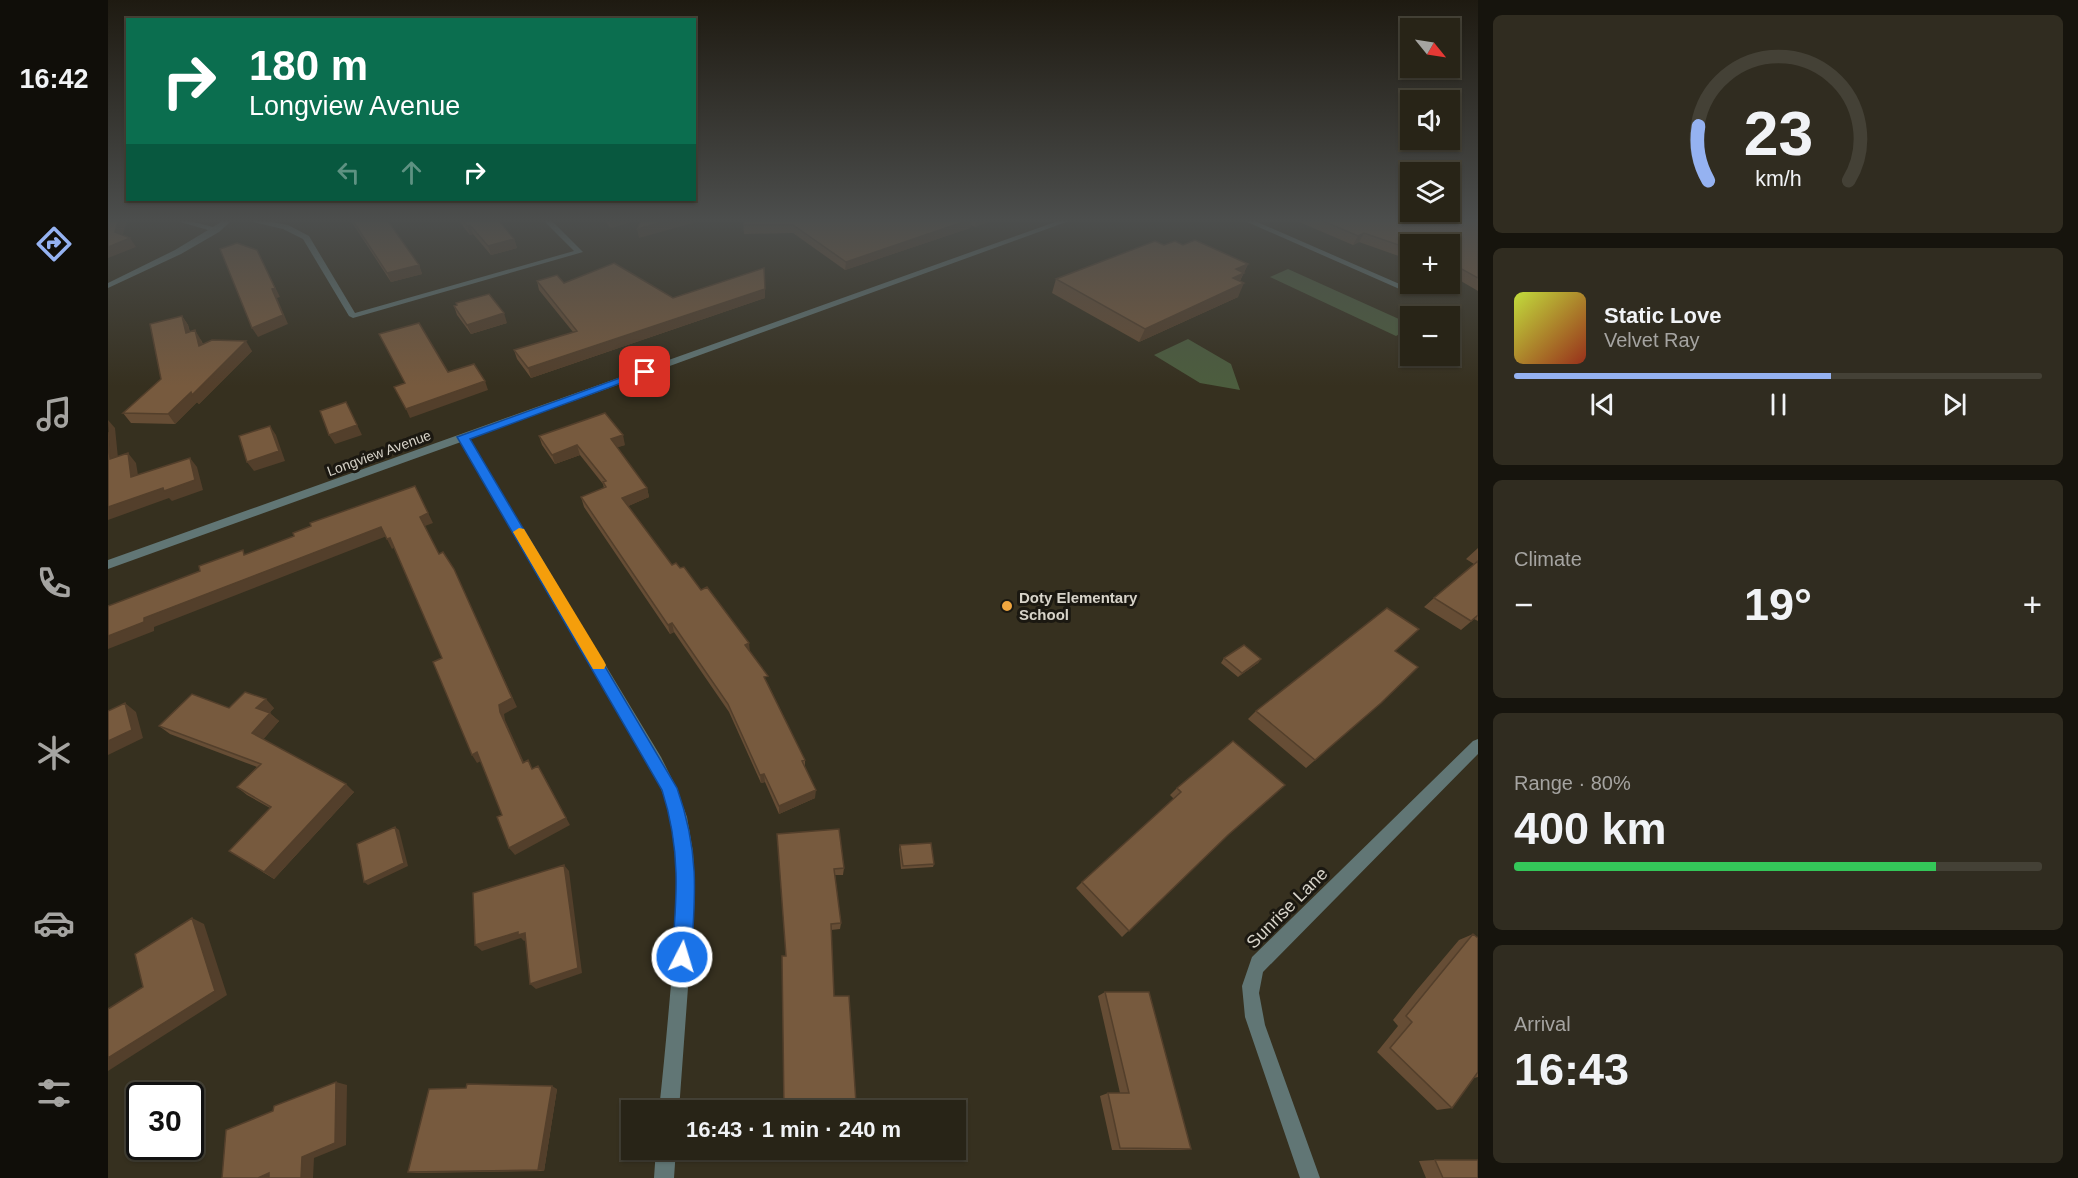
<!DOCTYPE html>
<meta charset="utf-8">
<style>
body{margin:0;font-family:Helvetica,sans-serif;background:#302c20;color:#f1f3f6;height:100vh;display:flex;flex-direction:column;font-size:22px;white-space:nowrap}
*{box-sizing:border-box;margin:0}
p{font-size:20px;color:#a5a4a1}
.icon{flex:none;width:33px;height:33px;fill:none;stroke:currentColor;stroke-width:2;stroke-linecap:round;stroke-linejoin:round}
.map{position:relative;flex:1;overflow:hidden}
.sheet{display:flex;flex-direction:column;gap:15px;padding:15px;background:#16140d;width:600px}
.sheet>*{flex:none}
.hud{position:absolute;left:18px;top:18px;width:570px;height:183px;border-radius:0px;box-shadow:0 2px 4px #0004,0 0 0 2px #444136;background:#0b6e4f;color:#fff;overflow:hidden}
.needle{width:39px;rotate:120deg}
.tools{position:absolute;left:1292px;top:18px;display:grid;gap:12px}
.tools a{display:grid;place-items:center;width:60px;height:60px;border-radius:0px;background:#282417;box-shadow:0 2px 4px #0004,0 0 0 2px #444136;font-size:30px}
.speed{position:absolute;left:18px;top:1082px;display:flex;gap:12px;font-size:30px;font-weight:700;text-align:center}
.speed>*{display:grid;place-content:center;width:78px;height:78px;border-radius:50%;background:#282417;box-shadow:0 2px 4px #0004,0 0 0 2px #444136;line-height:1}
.speed .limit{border:3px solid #111;border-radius:9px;background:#fff;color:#111}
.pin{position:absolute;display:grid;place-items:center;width:51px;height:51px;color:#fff;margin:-26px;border-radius:12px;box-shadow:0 3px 9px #0006}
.me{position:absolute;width:66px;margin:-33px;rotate:5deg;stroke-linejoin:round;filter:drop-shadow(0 0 4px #0008)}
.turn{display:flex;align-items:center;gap:21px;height:126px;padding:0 24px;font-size:27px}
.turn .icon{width:78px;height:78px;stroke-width:2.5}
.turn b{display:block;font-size:42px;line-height:51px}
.lanes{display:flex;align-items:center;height:57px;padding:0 24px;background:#0003;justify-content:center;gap:30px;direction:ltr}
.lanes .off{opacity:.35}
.big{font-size:45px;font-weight:700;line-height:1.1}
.sheet .tile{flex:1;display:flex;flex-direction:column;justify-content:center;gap:9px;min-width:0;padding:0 21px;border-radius:9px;background:#302c20}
.sheet .dial{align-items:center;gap:0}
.dial svg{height:156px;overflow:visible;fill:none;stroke:#444136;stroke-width:7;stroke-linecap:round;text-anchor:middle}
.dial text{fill:#f1f3f6;stroke:none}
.song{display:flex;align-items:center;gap:18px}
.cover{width:72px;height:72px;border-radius:9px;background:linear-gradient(135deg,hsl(70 70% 55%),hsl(10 70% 35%))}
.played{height:6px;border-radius:3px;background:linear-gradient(90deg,#95b2f1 60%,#444136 60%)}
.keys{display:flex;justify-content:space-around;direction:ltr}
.heat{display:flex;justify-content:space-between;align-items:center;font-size:33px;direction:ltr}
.charge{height:9px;border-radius:4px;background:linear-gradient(90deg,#34c759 80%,#444136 0)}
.trip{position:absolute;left:513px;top:1100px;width:345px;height:60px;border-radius:0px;background:#282417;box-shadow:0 2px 4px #0004,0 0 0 2px #444136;font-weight:700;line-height:60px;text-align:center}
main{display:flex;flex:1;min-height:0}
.tabs{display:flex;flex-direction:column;width:108px;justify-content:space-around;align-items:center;background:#100e09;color:#a5a4a1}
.tabs .icon{width:42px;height:42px}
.tabs .selected{color:#95b2f1}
.tabs b{font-size:27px;color:#f1f3f6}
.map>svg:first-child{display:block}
</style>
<main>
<nav class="tabs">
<b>16:42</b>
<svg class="icon selected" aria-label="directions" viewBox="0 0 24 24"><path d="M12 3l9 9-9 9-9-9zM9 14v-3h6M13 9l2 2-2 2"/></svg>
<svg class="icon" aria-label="music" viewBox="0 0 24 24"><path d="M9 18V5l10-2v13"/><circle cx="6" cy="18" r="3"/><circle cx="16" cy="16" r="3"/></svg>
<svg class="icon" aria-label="phone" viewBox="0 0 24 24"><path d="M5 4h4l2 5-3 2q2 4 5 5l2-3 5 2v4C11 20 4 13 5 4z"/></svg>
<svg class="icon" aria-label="climate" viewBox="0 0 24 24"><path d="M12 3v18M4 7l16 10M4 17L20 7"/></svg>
<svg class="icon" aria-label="car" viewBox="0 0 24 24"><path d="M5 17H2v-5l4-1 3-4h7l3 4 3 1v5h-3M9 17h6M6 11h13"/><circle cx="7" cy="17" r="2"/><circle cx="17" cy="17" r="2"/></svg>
<svg class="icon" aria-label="filters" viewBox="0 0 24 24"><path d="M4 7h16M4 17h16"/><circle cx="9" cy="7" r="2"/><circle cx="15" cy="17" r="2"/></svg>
</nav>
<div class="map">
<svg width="1370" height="1178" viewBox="0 0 1370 1178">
<rect width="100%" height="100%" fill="#36301f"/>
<!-- green -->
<path fill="#4c5d3e" d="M 1180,269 L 1302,324 L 1302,328 L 1288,336 L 1162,277 Z
M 1080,339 L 1123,364 L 1132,390 L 1092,383 L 1046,355 Z"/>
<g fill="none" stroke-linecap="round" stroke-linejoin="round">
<!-- minor -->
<path fill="#617675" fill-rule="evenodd" d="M 69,221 L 82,221 L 105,227 L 114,221 L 123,221 L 111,232 L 73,254 L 0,288 L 0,283 L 67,250 L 100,230 Z
M 141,221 L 158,221 L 180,225 L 201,236 L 247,313 L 466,251 L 436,221 L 444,221 L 475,252 L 245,318 L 241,316 L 195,239 L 175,229 Z
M 950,221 L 961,221 L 361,439 L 553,757 L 568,787 L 579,817 L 585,852 L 587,892 L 571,1110 L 551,1110 C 556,1064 560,1019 564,973 C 570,897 579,837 543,767 L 353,442 L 0,569 L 0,560 Z
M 1137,221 L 1147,221 L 1303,289 L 1296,291 Z
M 1370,739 L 1370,754 L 1155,972 L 1151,993 L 1157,1025 L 1212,1178 L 1192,1178 L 1137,1017 L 1134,986 L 1144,957 L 1365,741 Z
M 548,1149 L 568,1149 L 566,1178 L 546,1178 Z"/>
</g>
<!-- wall -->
<path fill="#664d35" d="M 243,221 L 280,221 L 311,265 L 314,274 L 283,282 Z
M 351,221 L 391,221 L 406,239 L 409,248 L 383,255 L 365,234 L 362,235 Z
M 497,221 L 525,221 L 503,228 Z
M 635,221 L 882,221 L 867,227 L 863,225 L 862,228 L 737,270 L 685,233 L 636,234 Z
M 1189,221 L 1370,221 L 1370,291 L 1341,274 L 1341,244 L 1302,244 L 1302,260 L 1251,242 L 1245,245 Z
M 1056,245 L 1075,245 L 1140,264 L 1132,281 L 1130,297 L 1031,342 L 944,293 L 948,279 Z
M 429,281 L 456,283 L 565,298 L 657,298 L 423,378 L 409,359 L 406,350 L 465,332 L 431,290 Z
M 348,303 L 399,323 L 363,334 L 349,315 L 346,306 L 348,305 Z
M 74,316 L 80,325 L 82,332 L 93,340 L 95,344 L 144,351 L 91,404 L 89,402 L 67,424 L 23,423 L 15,413 L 53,379 Z
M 431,436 L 517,445 L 509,447 L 539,488 L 541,497 L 520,506 L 564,565 L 642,652 L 660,684 L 697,760 L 697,768 L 707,798 L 671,814 L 657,782 L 653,783 L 621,712 L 566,632 L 562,634 L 476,507 L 473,497 L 496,488 L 495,484 L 472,455 L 447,464 L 434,445 Z
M 1370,548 L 1370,621 L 1366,619 L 1353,630 L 1316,607 L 1326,598 L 1366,564 L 1358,559 Z
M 1287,651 L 1273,703 L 1198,768 L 1140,719 L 1148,711 Z
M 1116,658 L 1153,659 L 1150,663 L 1130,677 L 1113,663 Z
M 121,708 L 166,708 L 161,713 L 171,721 L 155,739 L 246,792 L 166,879 L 121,851 L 162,808 L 139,795 L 129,787 L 149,767 L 62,734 L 51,726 Z
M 1069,788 L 1120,835 L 1014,937 L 968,888 L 974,882 L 1066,799 L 1062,795 Z
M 669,834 L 736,868 L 735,875 L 727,875 L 733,923 L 732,929 L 723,930 L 726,996 L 748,1103 L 746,1106 L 731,1106 Z
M 792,845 L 826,864 L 825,867 L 793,869 L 791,849 Z
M 1365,934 L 1369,938 L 1370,937 L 1370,1077 L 1366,1078 L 1344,1108 L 1329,1110 L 1269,1052 L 1290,1026 L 1285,1020 L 1308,991 L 1351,940 Z
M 997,992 L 1083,1149 L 1073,1150 L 1004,1150 L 992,1096 L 1000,1093 L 1012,1093 L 990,996 Z
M 358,1088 L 449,1089 L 436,1171 L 309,1173 L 300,1172 Z
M 677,1149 L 733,1152 L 732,1153 L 677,1155 Z
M 1327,1160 L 1370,1178 L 1318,1178 L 1311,1161 Z"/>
<!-- shaded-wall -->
<path fill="#533f2b" d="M 10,221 L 19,221 L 13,240 L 7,232 Z
M 502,221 L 525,221 L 503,228 Z
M 558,221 L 592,221 L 531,238 L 529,229 Z
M 858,221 L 864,221 L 862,228 L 737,270 L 738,262 Z
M 868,221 L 882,221 L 867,227 Z
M 362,225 L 365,234 L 362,235 L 359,226 Z
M 1256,233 L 1251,242 L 1245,245 L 1250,236 Z
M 22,238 L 28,247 L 0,258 L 0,247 Z
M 406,239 L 409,248 L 383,255 L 380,246 Z
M 149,250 L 172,297 L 169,298 L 180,324 L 150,337 L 144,328 Z
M 1140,264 L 1129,286 L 1119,291 L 1128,269 Z
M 311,265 L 314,274 L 283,282 L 279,273 Z
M 1136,283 L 1130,297 L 1031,342 L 1037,329 Z
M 657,289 L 657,298 L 423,378 L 420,368 Z
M 396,313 L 399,323 L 363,334 L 359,325 Z
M 74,316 L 80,325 L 84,342 L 78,333 Z
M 87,330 L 93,340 L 98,355 L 91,346 Z
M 138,341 L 144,351 L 91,404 L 89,402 L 67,424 L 60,414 Z
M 377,381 L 380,390 L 302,418 L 298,409 Z
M 238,402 L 254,435 L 227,444 L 221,435 Z
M 0,420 L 7,428 L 11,468 L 2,459 Z
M 162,426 L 168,435 L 177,461 L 146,471 L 139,462 Z
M 515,435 L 517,445 L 505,449 L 503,439 Z
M 469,445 L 472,455 L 447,464 L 444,455 Z
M 20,453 L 28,463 L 32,487 L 23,477 Z
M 82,458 L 89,467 L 95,490 L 64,501 L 61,498 L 0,520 L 0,507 Z
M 307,486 L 325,523 L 317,526 L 312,517 Z
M 539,488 L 541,497 L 516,508 L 514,498 Z
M 273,527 L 279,536 L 46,627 L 46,631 L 0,649 L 0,636 L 36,618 Z
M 282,538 L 287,547 L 284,549 L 279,539 Z
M 346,569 L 409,707 L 396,714 L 397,720 L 420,771 L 415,763 L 392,712 Z
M 564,623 L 566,632 L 562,634 L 560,625 Z
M 641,643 L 642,652 L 637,645 Z
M 1153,659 L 1150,663 L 1130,677 L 1134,673 Z
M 158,699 L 166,708 L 157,717 L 148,708 Z
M 17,703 L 28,712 L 35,738 L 0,755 L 0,741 Z
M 162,713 L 171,721 L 154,741 L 144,733 Z
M 369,752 L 375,760 L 369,763 L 364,755 Z
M 435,774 L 462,825 L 407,855 L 401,848 Z
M 656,774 L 657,782 L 653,783 L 652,775 Z
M 238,784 L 246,792 L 166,879 L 156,872 Z
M 708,790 L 707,798 L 671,814 L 671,806 Z
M 287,827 L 291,830 L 300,866 L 260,885 L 256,882 Z
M 456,865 L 461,871 L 474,973 L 428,989 L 422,984 Z
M 84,918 L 96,924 L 119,995 L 0,1071 L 0,1058 Z
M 410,932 L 417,933 L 423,939 L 416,941 L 413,938 L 374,951 L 367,945 Z
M 228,1082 L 239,1085 L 238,1145 L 206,1158 L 205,1178 L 192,1178 L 194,1157 Z
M 444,1086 L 449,1089 L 436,1171 L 430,1170 Z
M 161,1173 L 165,1178 L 150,1178 Z"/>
<!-- building -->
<path fill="#775a3e" stroke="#533f2b" stroke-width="1.5" d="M 0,221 L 10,221 L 7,232 L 22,238 L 0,247 Z
M 245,221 L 280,221 L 311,265 L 279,273 Z
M 355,221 L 391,221 L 406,239 L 380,246 L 362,225 L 359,226 Z
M 533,221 L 558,221 L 529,229 Z
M 635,221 L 858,221 L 738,262 L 685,225 L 636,225 Z
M 1215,221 L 1370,221 L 1370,278 L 1341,262 L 1341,244 L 1302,244 L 1302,249 L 1256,233 L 1250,236 Z
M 1087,240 L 1140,264 L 1128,269 L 1136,273 L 1125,278 L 1136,283 L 1037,329 L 948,279 L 1047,241 L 1056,245 L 1067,241 L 1075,245 Z
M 129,243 L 149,250 L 167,288 L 164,289 L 175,315 L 144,328 L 112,249 Z
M 506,263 L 565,298 L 656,268 L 657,289 L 420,368 L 406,350 L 469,331 L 429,281 L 449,275 L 456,283 Z
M 381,294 L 396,313 L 359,325 L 346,306 L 349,305 L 348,303 Z
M 74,316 L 78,333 L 87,330 L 91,346 L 104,340 L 138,341 L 84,395 L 83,392 L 60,414 L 15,413 L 53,379 L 42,324 Z
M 311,323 L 340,372 L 366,364 L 377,381 L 298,409 L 286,387 L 297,383 L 271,334 Z
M 238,402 L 249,425 L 221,435 L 212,411 Z
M 497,413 L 515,435 L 503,439 L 539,488 L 514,498 L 564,565 L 568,563 L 572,568 L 576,567 L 593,590 L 599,587 L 641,643 L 637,645 L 660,676 L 656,677 L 697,760 L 694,761 L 708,790 L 671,806 L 656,774 L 652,775 L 620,704 L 564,623 L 560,625 L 473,497 L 498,487 L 495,482 L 498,481 L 469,445 L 444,455 L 431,436 Z
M 162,426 L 171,451 L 139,462 L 131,436 Z
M 0,432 L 2,459 L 20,453 L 23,477 L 82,458 L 87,480 L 56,491 L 55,488 L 0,507 Z
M 307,486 L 320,513 L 312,517 L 331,554 L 335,552 L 346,569 L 404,698 L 391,705 L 392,712 L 415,763 L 420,760 L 424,769 L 430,766 L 458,818 L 401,848 L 389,817 L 394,815 L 369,752 L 364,755 L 325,662 L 334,658 L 282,538 L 279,539 L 273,527 L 36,618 L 36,622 L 0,636 L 0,606 L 92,571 L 91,566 L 135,550 L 136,555 L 186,536 L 185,533 L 203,526 L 202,523 Z
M 1370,561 L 1370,615 L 1363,621 L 1326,598 Z
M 1279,608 L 1311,629 L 1287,651 L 1310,667 L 1273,703 L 1207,760 L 1148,711 Z
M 1136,645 L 1153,659 L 1134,673 L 1116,658 Z
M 137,692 L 158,699 L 148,708 L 162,713 L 144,733 L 238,784 L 156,872 L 121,851 L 163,807 L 129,787 L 153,764 L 51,726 L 84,694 L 121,708 Z
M 17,703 L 24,730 L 0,741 L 0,711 Z
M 1125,741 L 1177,785 L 1120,835 L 1021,931 L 974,882 L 1073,792 L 1069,788 Z
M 287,827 L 296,863 L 256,882 L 249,844 Z
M 731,829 L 736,868 L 726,869 L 733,923 L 723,924 L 726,996 L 741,996 L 748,1103 L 731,1104 L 731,1110 L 676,1110 L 674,956 L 678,956 L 669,834 Z
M 823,843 L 826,864 L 795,866 L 792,845 Z
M 456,865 L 470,968 L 422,984 L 417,933 L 410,935 L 410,932 L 367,945 L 365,893 Z
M 84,918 L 107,991 L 0,1058 L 0,1009 L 35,987 L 27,954 Z
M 1365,934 L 1370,938 L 1370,1072 L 1344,1108 L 1282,1048 L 1304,1022 L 1298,1016 Z
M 997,992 L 1041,992 L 1083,1149 L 1012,1148 L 1000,1093 L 1021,1093 Z
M 228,1082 L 227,1143 L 194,1157 L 193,1178 L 161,1178 L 161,1173 L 150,1178 L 114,1178 L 118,1130 L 165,1111 L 166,1106 Z
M 359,1084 L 444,1086 L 430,1170 L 300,1172 L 321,1089 L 358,1088 Z
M 677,1149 L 733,1149 L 733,1152 L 677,1153 Z
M 1327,1160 L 1370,1160 L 1370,1178 L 1335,1178 Z"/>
<!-- sky -->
<linearGradient id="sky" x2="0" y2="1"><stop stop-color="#1e1a11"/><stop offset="0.57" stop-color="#4c4e4d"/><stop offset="1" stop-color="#4c4e4d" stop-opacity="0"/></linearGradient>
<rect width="1370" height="386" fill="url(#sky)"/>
<!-- route -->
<path fill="#1a73e8" stroke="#114b97" stroke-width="1.5" d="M 534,370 L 543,372 L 362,439 L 569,788 C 591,850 588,893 583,957 L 581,964 L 574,967 L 567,964 L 564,957 C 569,897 573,849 554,790 L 349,437 Z"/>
<!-- slow -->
<path fill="#f59e0b" d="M 411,528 L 416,529 L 496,661 L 498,665 L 496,669 L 485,669 L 405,532 Z"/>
<!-- markers -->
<circle fill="#f0a63f" stroke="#1b1811" stroke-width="2" cx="899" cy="606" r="6"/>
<g text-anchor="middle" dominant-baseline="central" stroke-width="6" stroke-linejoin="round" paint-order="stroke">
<!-- far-street labels -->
<g font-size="14" fill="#d7d3c9" stroke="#1b1811">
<text transform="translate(271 453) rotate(-20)">Longview Avenue</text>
</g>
<!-- poi labels -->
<g font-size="15" font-weight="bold" fill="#d7d3c9" stroke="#1b1811" text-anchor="start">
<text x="911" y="597">Doty Elementary<tspan x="911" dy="17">School</tspan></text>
</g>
<!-- near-street labels -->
<g font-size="18" fill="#d7d3c9" stroke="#1b1811">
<text transform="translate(1179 908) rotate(-45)">Sunrise Lane</text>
</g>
</g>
</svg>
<div class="tools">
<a><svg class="needle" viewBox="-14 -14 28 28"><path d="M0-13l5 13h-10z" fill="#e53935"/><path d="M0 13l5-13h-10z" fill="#a5a4a1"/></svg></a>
<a><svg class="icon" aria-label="sound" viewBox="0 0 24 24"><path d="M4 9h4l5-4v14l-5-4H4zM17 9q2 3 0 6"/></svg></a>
<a><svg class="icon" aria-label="layers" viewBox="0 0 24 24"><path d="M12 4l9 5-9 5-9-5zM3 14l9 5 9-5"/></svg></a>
<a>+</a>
<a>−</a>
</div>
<div class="speed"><div class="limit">30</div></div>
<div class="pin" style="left:537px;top:372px;background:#d93025"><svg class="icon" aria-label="arrive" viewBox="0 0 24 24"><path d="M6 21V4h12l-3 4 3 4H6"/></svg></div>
<svg class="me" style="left:574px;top:957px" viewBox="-20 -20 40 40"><circle r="17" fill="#1a73e8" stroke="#fff" stroke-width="3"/><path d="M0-11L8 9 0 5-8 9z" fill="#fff"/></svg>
<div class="trip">16:43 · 1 min · 240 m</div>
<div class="hud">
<div class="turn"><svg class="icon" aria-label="right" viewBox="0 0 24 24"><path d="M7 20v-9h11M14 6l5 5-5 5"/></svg><div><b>180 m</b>Longview Avenue</div></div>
<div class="lanes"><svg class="icon off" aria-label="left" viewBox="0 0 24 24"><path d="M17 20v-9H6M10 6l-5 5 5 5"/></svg><svg class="icon off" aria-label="ahead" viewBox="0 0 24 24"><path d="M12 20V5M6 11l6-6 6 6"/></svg><svg class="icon" aria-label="right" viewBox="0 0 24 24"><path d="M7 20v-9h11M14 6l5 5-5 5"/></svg></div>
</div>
</div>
<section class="sheet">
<div class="tile dial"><svg viewBox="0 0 100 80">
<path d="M14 69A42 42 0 1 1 86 69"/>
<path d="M14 69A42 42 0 0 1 9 41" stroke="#95b2f1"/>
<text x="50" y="56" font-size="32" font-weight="700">23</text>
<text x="50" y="72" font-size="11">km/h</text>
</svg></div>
<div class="tile">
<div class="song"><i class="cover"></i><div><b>Static Love</b><p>Velvet Ray</p></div></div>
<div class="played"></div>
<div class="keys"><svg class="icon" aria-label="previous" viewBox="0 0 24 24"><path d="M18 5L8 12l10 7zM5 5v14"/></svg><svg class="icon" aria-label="pause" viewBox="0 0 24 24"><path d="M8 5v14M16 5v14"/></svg><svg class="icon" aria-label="next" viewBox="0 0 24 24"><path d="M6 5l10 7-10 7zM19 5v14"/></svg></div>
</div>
<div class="tile"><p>Climate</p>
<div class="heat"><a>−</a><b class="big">19°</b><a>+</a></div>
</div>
<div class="tile"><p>Range · 80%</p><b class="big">400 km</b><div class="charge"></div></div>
<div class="tile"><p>Arrival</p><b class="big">16:43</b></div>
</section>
</main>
